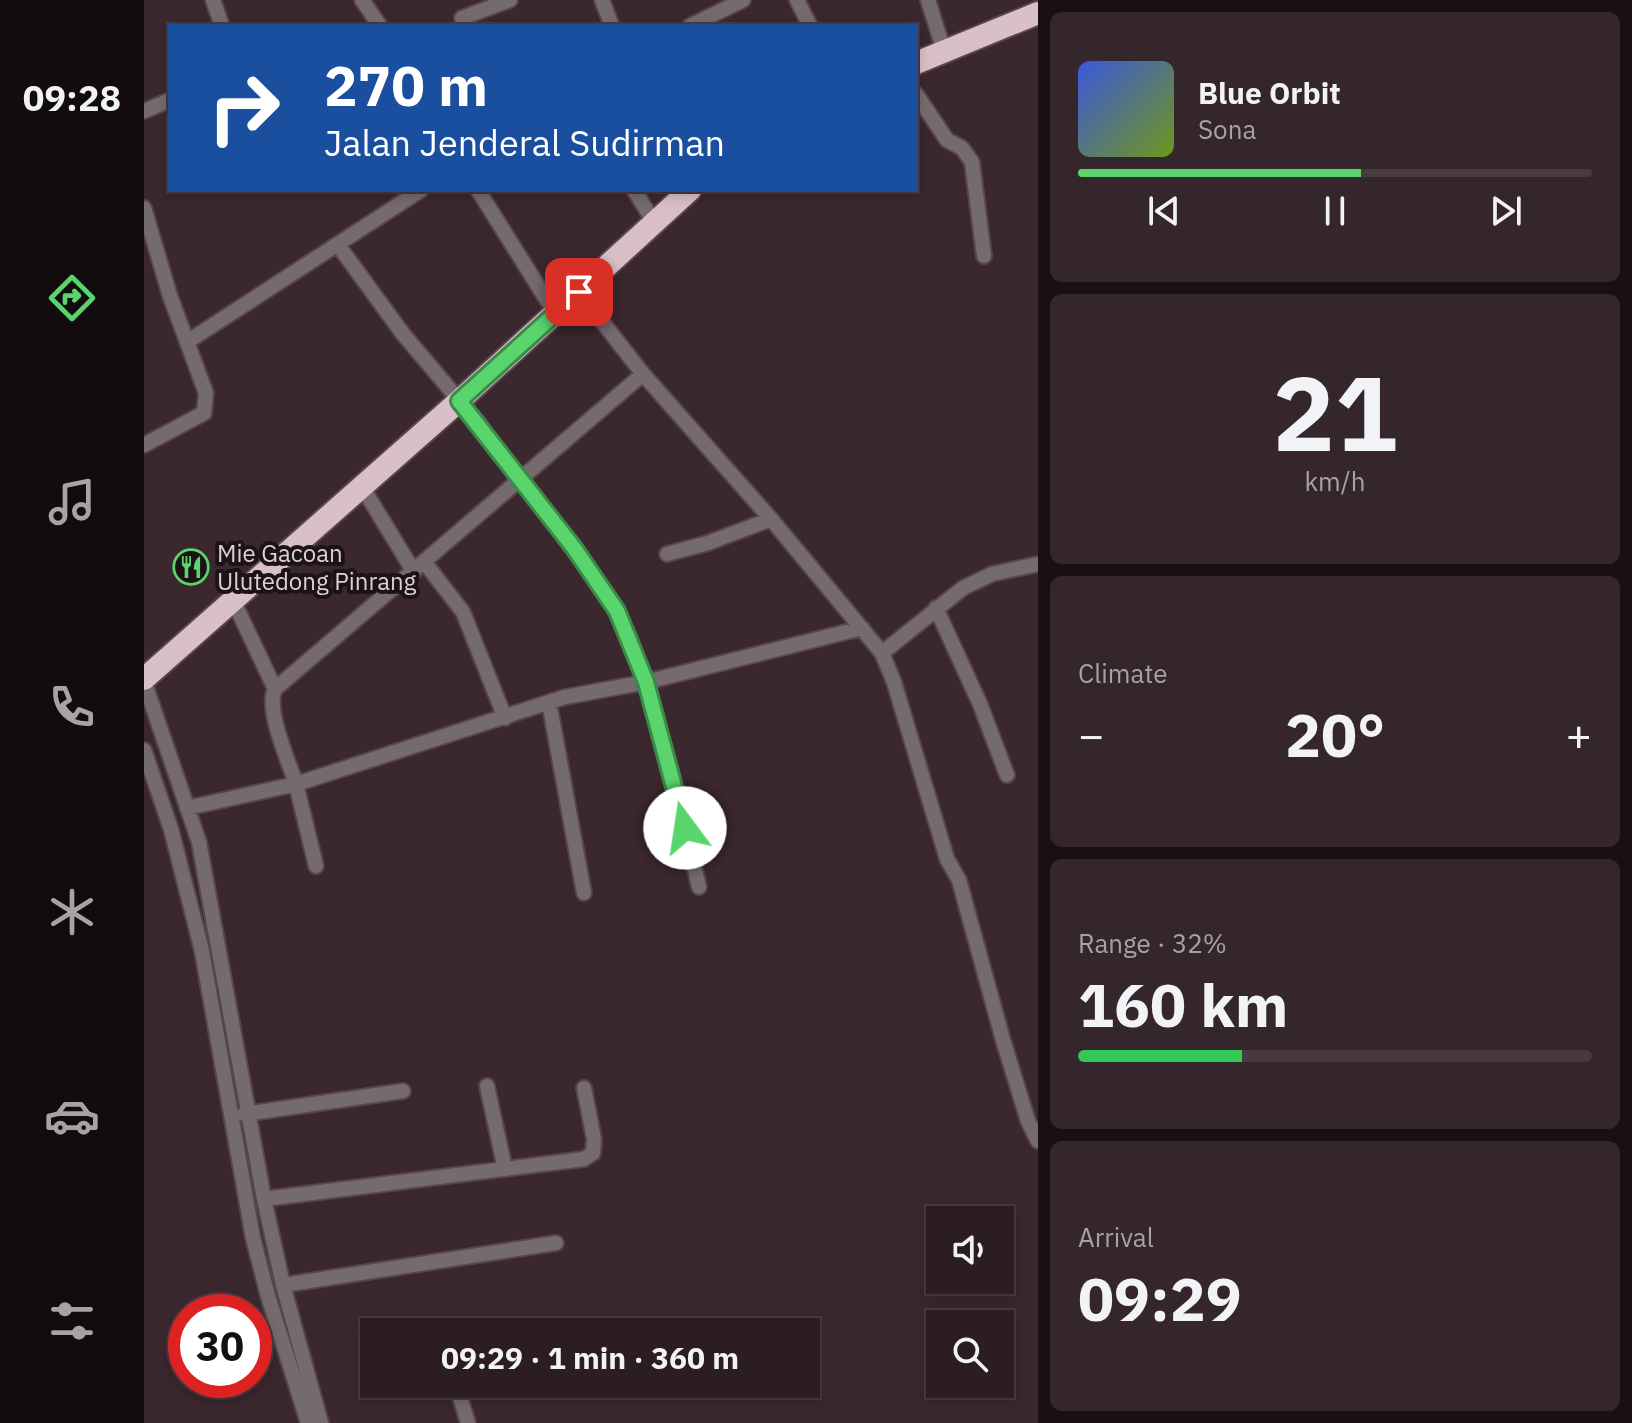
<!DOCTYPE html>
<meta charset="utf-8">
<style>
body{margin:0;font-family:"IBM Plex Sans",sans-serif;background:#34262a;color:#f1f3f6;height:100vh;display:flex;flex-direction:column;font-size:30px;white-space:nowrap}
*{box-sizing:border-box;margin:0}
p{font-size:26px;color:#a6a2a5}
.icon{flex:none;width:44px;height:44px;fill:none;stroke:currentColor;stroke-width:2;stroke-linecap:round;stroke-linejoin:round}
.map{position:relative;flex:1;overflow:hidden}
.side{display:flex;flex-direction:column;gap:12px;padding:12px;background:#181013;width:594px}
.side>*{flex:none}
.banner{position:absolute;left:24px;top:24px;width:750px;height:168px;border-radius:0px;box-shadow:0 4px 12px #0003,0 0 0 2px #483b40;background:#1a4fa0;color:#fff;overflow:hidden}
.buttons{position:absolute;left:782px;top:1206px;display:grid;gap:16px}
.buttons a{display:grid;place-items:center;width:88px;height:88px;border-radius:0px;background:#2c1d22;box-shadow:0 4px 12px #0003,0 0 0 2px #483b40;font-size:40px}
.speed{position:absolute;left:24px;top:1294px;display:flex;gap:16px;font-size:40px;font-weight:700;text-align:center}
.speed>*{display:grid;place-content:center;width:104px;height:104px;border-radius:50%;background:#2c1d22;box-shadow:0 4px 12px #0003,0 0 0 2px #483b40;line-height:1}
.speed .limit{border:12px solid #d22;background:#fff;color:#111}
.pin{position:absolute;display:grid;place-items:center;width:68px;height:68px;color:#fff;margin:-34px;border-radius:16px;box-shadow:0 4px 12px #0006}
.me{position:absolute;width:88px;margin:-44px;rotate:346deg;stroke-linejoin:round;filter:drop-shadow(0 0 6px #0008)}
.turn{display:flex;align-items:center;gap:28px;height:168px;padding:0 24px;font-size:36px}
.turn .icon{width:104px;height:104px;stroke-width:2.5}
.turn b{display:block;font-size:56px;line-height:68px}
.big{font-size:60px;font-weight:700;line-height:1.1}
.side .widget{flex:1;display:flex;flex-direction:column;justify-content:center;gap:12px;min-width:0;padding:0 28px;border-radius:12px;background:#34262a}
.side .dial{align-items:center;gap:0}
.dial b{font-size:104px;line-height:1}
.song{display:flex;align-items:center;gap:24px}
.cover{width:96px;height:96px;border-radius:12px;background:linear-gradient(135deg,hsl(230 70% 55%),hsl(80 70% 35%))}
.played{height:8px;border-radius:4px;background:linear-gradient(90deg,#5ad56e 55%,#483b40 55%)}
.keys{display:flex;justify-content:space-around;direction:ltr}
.heat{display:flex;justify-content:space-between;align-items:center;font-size:44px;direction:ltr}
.charge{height:12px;border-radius:6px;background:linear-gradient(90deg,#34c759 32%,#483b40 0)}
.trip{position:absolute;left:216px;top:1318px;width:460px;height:80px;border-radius:0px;background:#2c1d22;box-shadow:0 4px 12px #0003,0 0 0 2px #483b40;font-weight:700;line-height:80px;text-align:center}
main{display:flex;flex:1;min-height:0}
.menu{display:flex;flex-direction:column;width:144px;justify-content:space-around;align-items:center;background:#120c0e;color:#a6a2a5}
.menu .icon{width:56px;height:56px}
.menu .current{color:#5ad56e}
.menu b{font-size:36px;color:#f1f3f6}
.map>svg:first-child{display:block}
</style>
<main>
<nav class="menu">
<b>09:28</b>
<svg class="icon current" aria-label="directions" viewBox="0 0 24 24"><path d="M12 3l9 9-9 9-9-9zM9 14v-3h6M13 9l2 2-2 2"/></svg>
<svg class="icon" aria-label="music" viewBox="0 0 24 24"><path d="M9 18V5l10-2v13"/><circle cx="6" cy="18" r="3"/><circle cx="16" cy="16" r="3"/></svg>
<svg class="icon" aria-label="phone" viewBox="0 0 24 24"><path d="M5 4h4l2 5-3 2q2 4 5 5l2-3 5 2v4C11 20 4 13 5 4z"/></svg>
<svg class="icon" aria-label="climate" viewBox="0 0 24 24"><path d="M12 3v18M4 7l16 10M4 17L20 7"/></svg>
<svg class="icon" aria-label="car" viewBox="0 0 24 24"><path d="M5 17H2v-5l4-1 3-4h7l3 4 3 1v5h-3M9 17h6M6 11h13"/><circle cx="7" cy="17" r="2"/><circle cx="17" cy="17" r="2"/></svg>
<svg class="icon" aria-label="filters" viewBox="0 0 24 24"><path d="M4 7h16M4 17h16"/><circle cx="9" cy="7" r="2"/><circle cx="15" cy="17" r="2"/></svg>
</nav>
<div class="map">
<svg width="894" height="1423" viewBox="0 0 894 1423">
<rect width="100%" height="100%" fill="#3b272e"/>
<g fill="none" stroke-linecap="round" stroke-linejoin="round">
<defs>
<path id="minor" d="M 69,0 L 78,26
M 218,0 L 236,26
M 458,0 L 468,26
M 653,0 L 666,26
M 784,0 L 800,51
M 318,18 L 366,0
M 546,26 L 599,0
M 772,94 L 803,140 L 818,148 L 828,162 L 840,256
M 0,111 L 26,100
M 334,190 L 411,313
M 490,190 L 510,222
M 0,208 L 26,296 L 62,393 L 60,413 L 0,445
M 435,292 L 499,374 L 627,519 L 738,653 L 750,682 L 803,859 L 815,880 L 859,1040 L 884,1121 L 894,1141
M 43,342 L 277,190
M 217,485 L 270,572
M 523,554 L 564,543 L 627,519
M 281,563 L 319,612 L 361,718
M 89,600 L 131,689
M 792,608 L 836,704 L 863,775
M 738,653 L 819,588 L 848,574 L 894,564
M 0,681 L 55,842 L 120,1199 L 139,1285 L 177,1423
M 405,702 L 440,893
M 0,750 L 27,829 L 58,951 L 109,1238 L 124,1296 L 164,1423
M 43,808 L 152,784 C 145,762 121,709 131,689 L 499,374
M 172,866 L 152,784 L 421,697 L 502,682 L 484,634 L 460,590 L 331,419 L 259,334 L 194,245
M 555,887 L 534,799 L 502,682 L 718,628
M 343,1086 L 361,1169
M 100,1114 L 259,1091
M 120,1199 L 440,1159 L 449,1153 L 450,1139 L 440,1088
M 139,1285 L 412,1243
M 312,1384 L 324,1423"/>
<path id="highway" d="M 772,63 L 894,13
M 0,679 L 315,401 L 546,190"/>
</defs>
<!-- minor casing -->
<use href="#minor" stroke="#58454c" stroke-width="18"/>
<!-- highway casing -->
<use href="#highway" stroke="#58454c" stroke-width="26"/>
<!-- minor -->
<use href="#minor" stroke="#756b6e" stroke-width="14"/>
<!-- highway -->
<use href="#highway" stroke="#d9bfc7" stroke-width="22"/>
</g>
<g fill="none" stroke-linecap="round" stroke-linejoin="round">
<defs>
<path id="route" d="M 435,292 L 315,401 L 430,548 L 473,611 L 502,682 L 541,828"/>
</defs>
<!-- route casing -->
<use href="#route" stroke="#3a8a48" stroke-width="20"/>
<!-- route -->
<use href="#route" stroke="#5ad56e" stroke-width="14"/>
</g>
<!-- icons -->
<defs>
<symbol id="restaurant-ring" viewBox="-11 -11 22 22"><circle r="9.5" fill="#1c1316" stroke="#5ad56e" stroke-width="1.5"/><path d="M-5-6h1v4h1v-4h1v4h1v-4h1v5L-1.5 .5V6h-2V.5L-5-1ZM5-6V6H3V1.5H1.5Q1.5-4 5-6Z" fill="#5ad56e"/></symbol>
</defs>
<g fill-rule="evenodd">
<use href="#restaurant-ring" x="27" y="547" width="40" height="40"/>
</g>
<g text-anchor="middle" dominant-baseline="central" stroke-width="8" stroke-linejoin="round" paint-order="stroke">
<!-- poi labels -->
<g font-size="24" fill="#ddcfd3" stroke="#1c1316" text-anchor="start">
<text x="73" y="553">Mie Gacoan<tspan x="73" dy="28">Ulutedong Pinrang</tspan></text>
</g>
</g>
</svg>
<div class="buttons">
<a><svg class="icon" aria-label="sound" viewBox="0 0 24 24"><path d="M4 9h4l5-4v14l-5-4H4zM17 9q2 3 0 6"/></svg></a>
<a><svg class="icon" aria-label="search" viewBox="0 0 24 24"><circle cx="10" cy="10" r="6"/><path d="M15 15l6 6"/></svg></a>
</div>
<div class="speed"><div class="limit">30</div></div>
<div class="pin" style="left:435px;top:292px;background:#d93025"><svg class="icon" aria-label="arrive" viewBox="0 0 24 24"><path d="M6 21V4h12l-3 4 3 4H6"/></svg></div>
<svg class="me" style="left:541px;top:828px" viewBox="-20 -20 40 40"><circle r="19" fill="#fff"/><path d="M0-13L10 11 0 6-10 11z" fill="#5ad56e"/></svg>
<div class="trip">09:29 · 1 min · 360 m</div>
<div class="banner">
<div class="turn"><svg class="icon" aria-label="right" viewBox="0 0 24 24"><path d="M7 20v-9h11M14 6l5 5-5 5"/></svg><div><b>270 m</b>Jalan Jenderal Sudirman</div></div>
</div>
</div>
<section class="side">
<div class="widget">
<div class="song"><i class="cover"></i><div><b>Blue Orbit</b><p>Sona</p></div></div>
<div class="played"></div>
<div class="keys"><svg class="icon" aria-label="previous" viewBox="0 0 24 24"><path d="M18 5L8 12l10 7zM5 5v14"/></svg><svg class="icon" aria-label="pause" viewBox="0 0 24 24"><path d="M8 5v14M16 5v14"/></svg><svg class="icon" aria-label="next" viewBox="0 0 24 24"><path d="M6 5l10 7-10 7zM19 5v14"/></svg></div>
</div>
<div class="widget dial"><b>21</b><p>km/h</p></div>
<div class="widget"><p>Climate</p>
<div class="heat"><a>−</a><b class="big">20°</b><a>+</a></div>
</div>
<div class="widget"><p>Range · 32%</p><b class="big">160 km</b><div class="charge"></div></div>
<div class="widget"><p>Arrival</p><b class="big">09:29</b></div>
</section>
</main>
